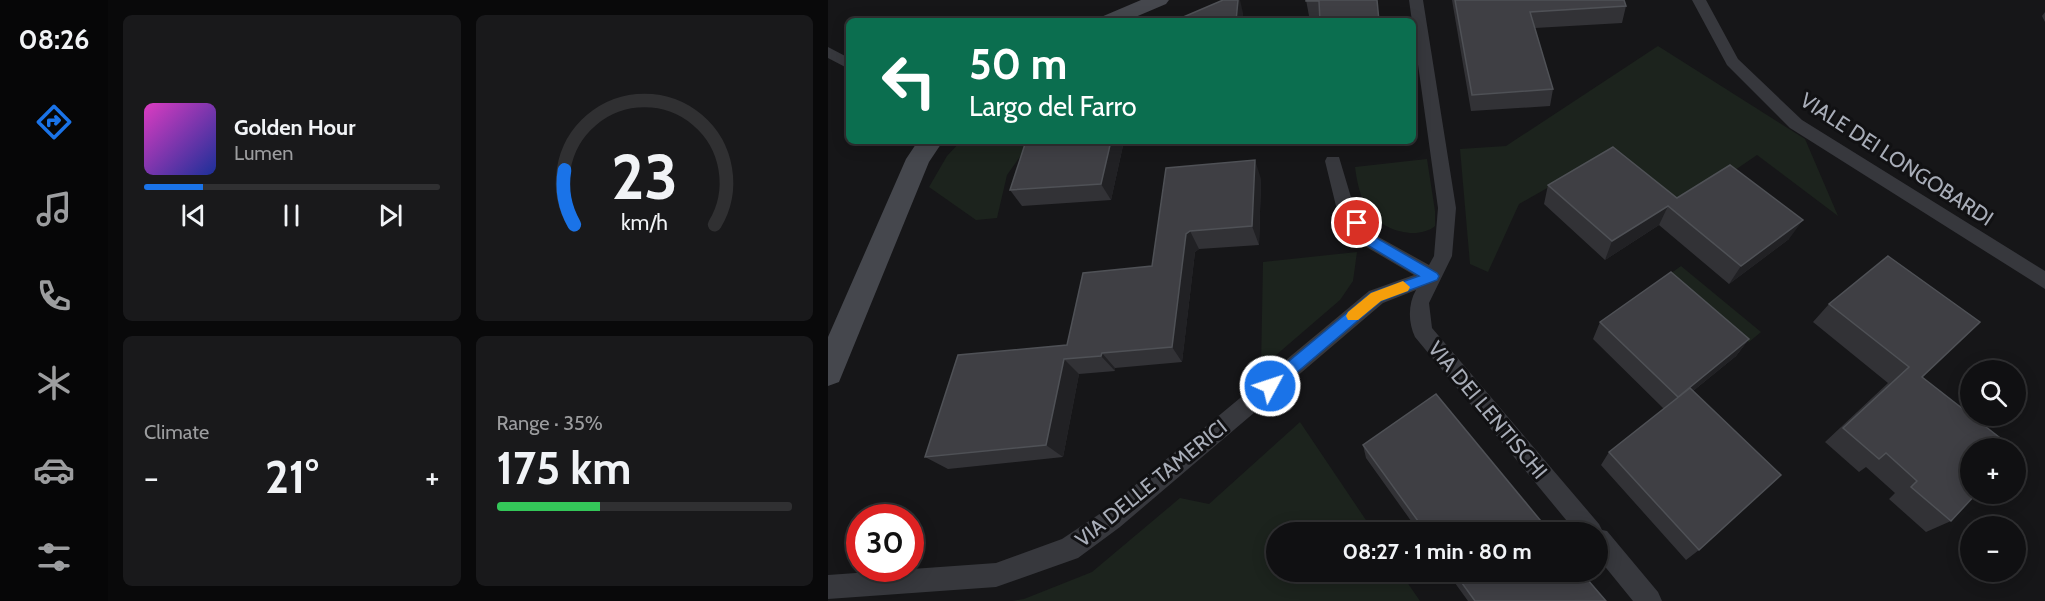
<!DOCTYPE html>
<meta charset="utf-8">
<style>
body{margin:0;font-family:Cabin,sans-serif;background:#19191b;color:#f1f3f6;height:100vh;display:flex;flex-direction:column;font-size:22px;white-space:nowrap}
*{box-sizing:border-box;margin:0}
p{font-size:20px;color:#9c9d9f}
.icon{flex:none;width:33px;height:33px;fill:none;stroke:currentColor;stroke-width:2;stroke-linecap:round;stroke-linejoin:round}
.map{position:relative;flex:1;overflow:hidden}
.sheet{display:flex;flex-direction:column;gap:15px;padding:15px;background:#09090a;width:720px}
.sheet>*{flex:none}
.hud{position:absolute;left:18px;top:18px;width:570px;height:126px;border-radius:9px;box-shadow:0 3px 15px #0003,0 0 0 2px #303032;background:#0b6e4f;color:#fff;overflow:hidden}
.fabs{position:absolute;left:1132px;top:360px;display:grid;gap:12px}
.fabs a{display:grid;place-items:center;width:66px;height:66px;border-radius:50%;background:#101012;box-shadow:0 3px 15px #0003,0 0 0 2px #303032;font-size:30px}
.speed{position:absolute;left:18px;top:504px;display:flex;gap:12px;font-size:30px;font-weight:700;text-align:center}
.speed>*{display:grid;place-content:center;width:78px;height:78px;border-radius:50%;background:#101012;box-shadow:0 3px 15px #0003,0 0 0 2px #303032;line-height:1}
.speed .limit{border:9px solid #d22;background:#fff;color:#111}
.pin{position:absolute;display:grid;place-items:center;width:51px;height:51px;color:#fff;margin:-26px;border:3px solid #fff;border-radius:50%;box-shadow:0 2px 6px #0007}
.me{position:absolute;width:66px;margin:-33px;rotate:50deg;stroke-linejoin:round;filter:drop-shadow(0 0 4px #0008)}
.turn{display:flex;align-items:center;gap:21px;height:126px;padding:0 24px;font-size:27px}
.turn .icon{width:78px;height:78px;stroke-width:2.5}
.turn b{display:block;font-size:42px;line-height:51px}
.big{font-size:45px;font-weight:700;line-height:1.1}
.sheet .card{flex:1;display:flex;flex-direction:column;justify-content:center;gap:9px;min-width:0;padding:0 21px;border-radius:9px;background:#19191b}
.sheet .dial{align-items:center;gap:0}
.dial svg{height:156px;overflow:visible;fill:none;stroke:#303032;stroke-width:7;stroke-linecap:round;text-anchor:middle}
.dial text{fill:#f1f3f6;stroke:none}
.song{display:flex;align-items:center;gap:18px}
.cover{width:72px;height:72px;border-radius:9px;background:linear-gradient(135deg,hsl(310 70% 55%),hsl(230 70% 35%))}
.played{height:6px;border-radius:3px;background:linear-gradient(90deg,#1a73e8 20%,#303032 20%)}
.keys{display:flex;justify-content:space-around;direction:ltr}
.heat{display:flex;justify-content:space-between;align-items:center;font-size:33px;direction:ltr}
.charge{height:9px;border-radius:4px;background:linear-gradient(90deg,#34c759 35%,#303032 0)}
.sheet .tiles{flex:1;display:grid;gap:15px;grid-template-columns:repeat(2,1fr)}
.trip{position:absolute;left:438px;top:522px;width:342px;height:60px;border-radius:30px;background:#101012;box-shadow:0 3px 15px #0003,0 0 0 2px #303032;font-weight:700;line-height:60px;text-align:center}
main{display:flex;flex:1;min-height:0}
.menu{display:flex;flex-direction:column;width:108px;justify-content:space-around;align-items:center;background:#060607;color:#9c9d9f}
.menu .icon{width:42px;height:42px}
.menu .selected{color:#1a73e8}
.menu b{font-size:27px;color:#f1f3f6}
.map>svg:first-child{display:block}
</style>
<main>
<nav class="menu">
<b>08:26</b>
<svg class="icon selected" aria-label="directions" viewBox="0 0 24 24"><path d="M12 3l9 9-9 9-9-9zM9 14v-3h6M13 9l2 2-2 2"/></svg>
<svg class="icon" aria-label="music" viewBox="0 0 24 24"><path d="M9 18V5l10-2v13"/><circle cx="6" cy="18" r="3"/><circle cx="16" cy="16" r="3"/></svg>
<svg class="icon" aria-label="phone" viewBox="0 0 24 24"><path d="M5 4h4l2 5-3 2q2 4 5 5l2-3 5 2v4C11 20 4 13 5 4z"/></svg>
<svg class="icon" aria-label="climate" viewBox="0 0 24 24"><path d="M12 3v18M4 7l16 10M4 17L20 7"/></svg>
<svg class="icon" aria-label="car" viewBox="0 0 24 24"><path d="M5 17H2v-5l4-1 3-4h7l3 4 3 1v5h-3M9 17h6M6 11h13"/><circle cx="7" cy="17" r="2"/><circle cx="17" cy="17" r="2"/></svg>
<svg class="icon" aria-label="filters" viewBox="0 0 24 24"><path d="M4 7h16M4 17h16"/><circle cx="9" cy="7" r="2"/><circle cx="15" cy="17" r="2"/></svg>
</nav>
<section class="sheet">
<div class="tiles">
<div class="card">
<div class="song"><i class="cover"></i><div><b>Golden Hour</b><p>Lumen</p></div></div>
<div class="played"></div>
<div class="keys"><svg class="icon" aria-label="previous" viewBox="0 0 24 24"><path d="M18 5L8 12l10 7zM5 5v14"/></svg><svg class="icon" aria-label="pause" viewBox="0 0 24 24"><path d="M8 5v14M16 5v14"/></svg><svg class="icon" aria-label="next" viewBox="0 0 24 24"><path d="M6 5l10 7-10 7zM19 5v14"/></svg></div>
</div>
<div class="card dial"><svg viewBox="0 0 100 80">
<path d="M14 69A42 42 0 1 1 86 69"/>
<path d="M14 69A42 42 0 0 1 9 41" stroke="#1a73e8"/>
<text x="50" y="56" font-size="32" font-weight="700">23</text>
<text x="50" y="72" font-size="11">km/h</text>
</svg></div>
<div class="card"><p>Climate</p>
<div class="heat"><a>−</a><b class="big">21°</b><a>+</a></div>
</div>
<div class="card"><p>Range · 35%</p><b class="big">175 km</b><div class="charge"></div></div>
</div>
</section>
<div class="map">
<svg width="1217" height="601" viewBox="0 0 1217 601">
<rect width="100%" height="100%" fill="#161618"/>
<!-- green -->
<path fill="#1c231d" d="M 830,46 L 977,139 L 1010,216 L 929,155 L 850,209 L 779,154 L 691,204 L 660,272 L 642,264 L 632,149 L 678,146 Z
M 133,141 L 203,141 L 179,175 L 169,218 L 148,220 L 101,187 L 119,156 Z
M 599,159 L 607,211 L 607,226 C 589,241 553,230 541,211 C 532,198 529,182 527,167 Z
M 529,252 L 525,281 L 512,300 L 433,368 L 435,262 Z
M 853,266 L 933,332 L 921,342 L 842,274 Z
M 472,422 L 546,532 L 448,532 L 448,572 L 572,572 L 592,601 L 184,601 L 196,599 L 264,572 L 352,498 L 381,504 Z"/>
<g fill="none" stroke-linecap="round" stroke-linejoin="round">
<!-- street -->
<path fill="#37383d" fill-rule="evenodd" d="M 581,0 L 595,0 L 628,208 L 624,256 L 601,303 L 604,328 L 771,524 L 774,530 L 779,531 L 830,592 L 834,601 L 805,601 L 770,558 L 770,532 L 748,532 L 587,337 C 580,322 580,304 588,290 L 555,303 L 292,527 L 250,558 L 168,587 L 0,599 L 0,575 L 168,563 L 234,539 L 276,511 L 541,291 L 586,275 L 535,245 L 508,206 L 497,161 L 499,157 L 511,157 L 525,204 L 547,235 L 601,265 L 606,256 L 610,208 Z
M 864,0 L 878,0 L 910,59 L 974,120 L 1217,271 L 1217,289 L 962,128 L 899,65 Z
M 0,47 L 21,58 L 21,69 L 0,58 Z"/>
<!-- secondary -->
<path fill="#45474d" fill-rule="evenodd" d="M 313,0 L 341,0 L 338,4 L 298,21 L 270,21 L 273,17 Z
M 90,141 L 115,141 L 101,162 L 11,382 L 0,386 L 0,337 L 78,159 Z"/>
</g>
<!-- wall -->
<path fill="#323236" d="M 478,0 L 549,0 L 551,21 L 482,21 Z
M 624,0 L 796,0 L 798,6 L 794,23 L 707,28 L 725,89 L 722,106 L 643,111 Z
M 1217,12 L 1217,22 L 1214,16 Z
M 198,141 L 296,141 L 283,200 L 194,206 L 182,190 Z
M 417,141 L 438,141 L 418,143 Z
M 338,168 L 433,179 L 431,245 L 371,249 L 367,252 L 354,362 L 287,368 L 287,371 L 251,374 L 235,457 L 120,469 L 97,457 L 239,345 L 324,266 Z
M 720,185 L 849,198 L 961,239 L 901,284 L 831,225 L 777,260 L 716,204 Z
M 1001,304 L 1094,377 L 1123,521 L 1098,532 L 1061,499 L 1067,493 L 1038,467 L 1031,472 L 997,442 L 1060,383 L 985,322 Z
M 772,322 L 921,339 L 908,356 L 865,391 L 871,550 L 858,560 L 773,465 L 781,452 L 836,409 L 765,339 Z
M 535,445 L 722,532 L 591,532 L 538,458 Z
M 619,572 L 753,572 L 778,601 L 640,601 Z"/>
<!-- shaded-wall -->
<path fill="#212124" d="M 410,0 L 412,0 L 415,13 L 415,21 L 408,21 Z
M 283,141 L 296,141 L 283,200 L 273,184 Z
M 427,160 L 433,179 L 431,245 L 424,226 Z
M 840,206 L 831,225 L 777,260 L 784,241 Z
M 975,220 L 961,239 L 901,284 L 913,266 Z
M 362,231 L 371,249 L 367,252 L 354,362 L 344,347 L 358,234 Z
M 921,339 L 908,356 L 839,412 L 850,397 Z
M 274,353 L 287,368 L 287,371 L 273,356 Z
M 236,359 L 251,374 L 235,457 L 218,445 Z"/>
<!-- building -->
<path fill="#3f3f44" stroke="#4f5156" stroke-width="1.5" d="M 395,0 L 410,0 L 408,21 L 346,21 Z
M 478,0 L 549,0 L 551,21 L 567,20 L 567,21 L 492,21 L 491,1 L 478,1 Z
M 627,0 L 796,0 L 798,6 L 702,12 L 725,89 L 644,95 Z
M 198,141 L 283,141 L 273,184 L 182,190 Z
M 785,147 L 849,198 L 902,165 L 975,220 L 913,266 L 840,206 L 784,241 L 720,185 Z
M 427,160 L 424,226 L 362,231 L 358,234 L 344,347 L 274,353 L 273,356 L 236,359 L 218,445 L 97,457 L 130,355 L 239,345 L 255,273 L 324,266 L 338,168 Z
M 1060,256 L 1152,322 L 1094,377 L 1185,448 L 1143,448 L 1143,494 L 1148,494 L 1123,521 L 1083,487 L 1089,481 L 1058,453 L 1051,459 L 1015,428 L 1081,367 L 1001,304 Z
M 843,272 L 921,339 L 850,397 L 772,322 Z
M 862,388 L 953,475 L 871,550 L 781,452 Z
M 608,394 L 722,532 L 598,532 L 535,445 Z
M 626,572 L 753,572 L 778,601 L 647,601 Z"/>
<!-- route -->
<path fill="#1a73e8" stroke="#114b97" stroke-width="1.5" d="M 529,218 L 533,219 L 545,236 L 609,273 L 611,276 L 609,280 L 553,301 L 447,391 L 442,393 L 437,391 L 435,386 L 437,381 L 543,293 L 591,276 L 536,243 L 522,223 Z"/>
<!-- slow -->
<path fill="#f59e0b" d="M 575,281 L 582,287 L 580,291 L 553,301 L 530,320 L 520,320 L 518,316 L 520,312 L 543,293 Z"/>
<g text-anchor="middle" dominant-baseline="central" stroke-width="6" stroke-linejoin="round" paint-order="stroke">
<!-- street labels -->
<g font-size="21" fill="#a8adb8" stroke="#111113">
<text transform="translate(1069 159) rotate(33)">VIALE DEI LONGOBARDI</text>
<text transform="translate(660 410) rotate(50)">VIA DEI LENTISCHI</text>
<text transform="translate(323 483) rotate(-39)">VIA DELLE TAMERICI</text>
</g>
</g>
</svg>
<div class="fabs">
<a><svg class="icon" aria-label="search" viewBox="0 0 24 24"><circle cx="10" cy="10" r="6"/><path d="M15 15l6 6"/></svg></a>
<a>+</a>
<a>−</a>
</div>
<div class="speed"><div class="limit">30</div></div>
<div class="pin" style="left:529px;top:223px;background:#d93025"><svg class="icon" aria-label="arrive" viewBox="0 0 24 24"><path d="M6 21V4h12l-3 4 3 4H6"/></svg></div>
<svg class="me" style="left:442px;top:386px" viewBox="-20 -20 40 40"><circle r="17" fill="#1a73e8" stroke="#fff" stroke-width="3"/><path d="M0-11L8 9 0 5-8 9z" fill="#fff"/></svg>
<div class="trip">08:27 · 1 min · 80 m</div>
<div class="hud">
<div class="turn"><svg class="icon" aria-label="left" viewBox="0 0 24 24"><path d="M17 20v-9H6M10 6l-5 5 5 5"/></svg><div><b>50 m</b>Largo del Farro</div></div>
</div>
</div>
</main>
